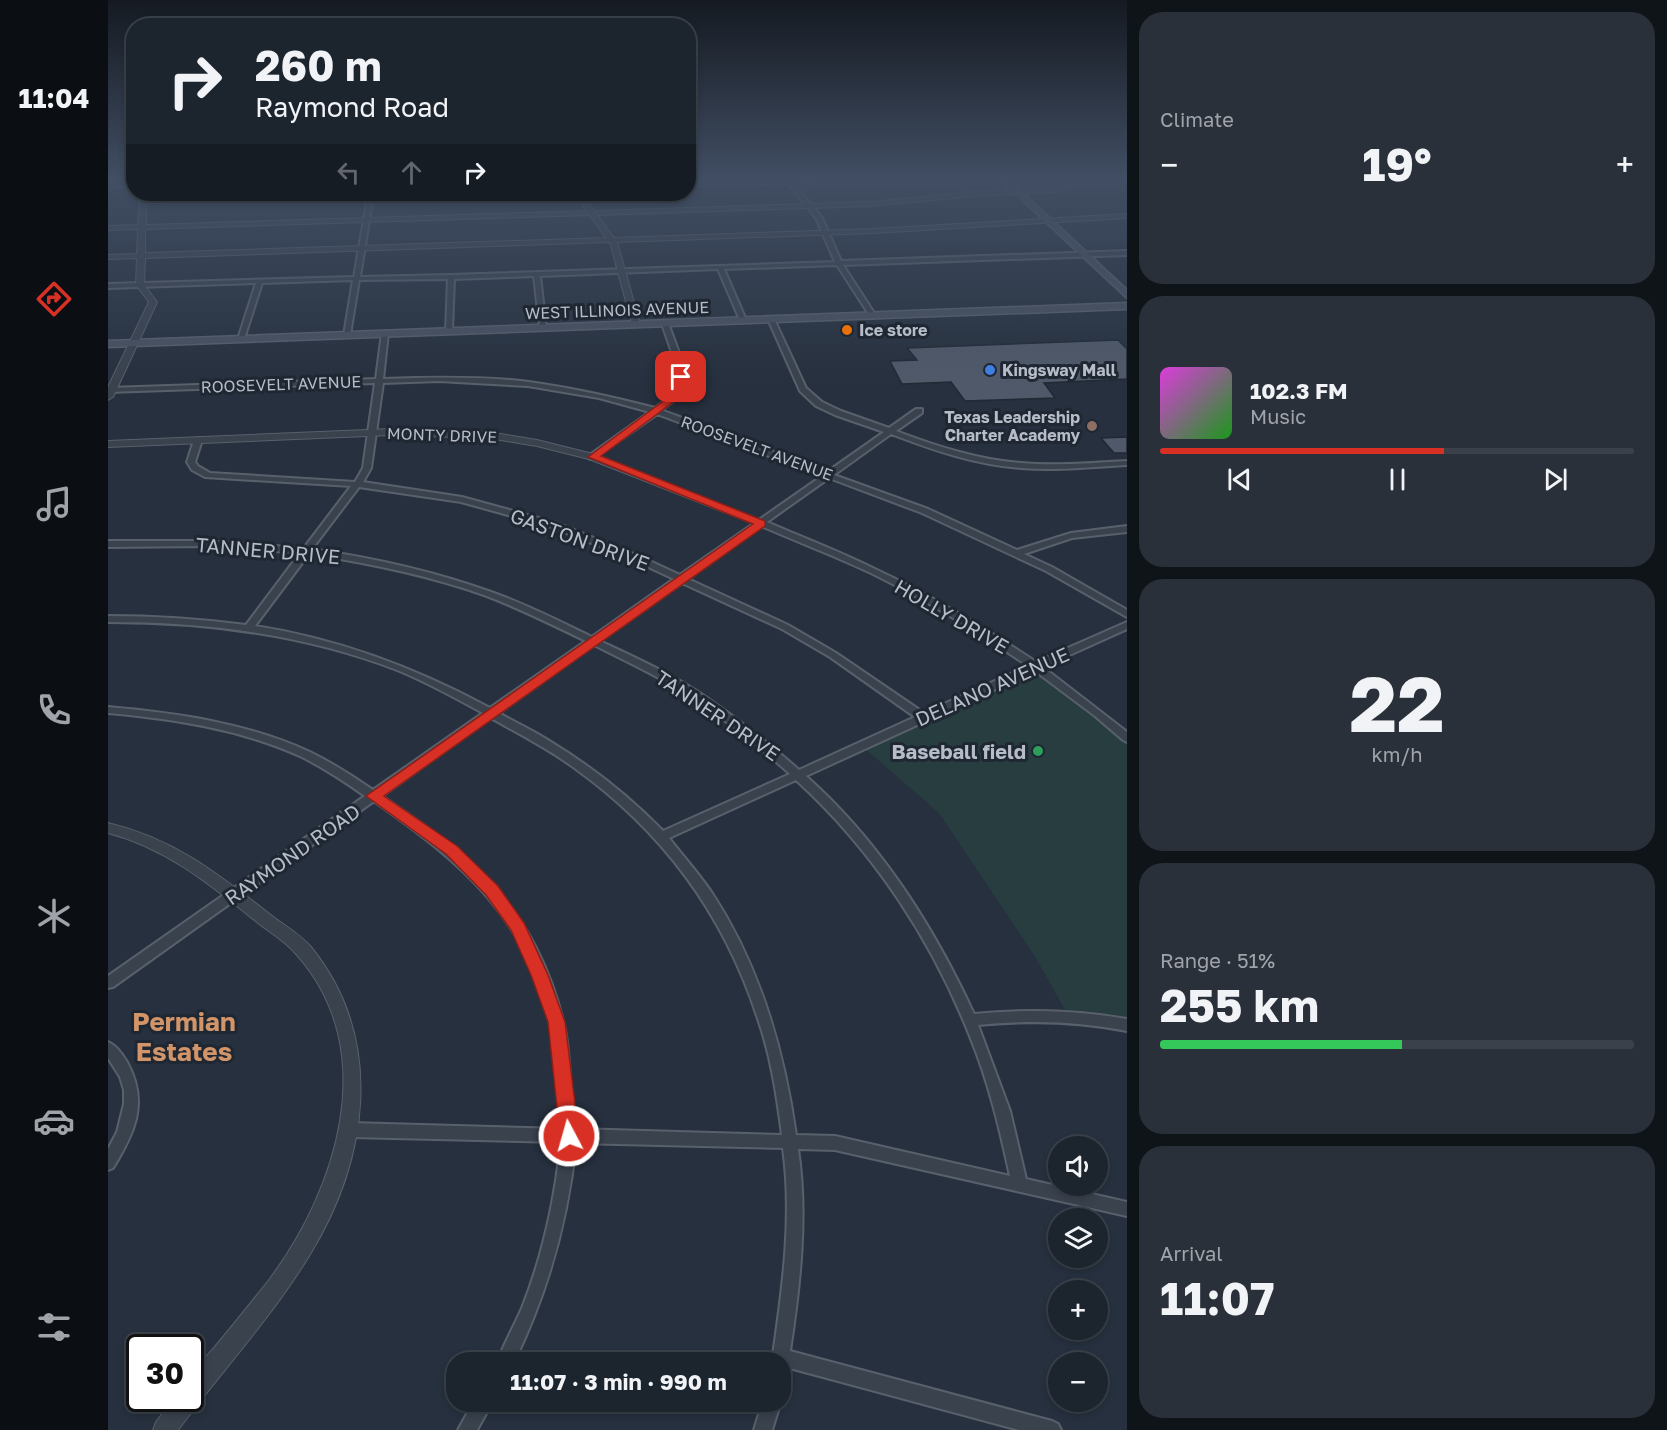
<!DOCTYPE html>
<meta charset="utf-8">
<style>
body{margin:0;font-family:"Golos Text",sans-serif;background:#29303a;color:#f1f3f6;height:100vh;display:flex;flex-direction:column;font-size:22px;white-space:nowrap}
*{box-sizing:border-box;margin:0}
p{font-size:20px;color:#a0a4aa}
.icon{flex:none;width:33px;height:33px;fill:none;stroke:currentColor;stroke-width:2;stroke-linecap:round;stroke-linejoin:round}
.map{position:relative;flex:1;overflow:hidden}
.sheet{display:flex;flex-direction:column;gap:12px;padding:12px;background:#0f1419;width:540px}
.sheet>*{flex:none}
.top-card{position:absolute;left:18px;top:18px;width:570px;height:183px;border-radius:24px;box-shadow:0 3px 9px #0003,0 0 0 2px #3a414a;background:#1c242e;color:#f1f3f6;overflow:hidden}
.buttons{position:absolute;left:940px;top:1136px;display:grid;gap:12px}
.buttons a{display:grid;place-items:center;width:60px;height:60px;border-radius:50%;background:#1c242e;box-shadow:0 3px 9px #0003,0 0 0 2px #3a414a;font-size:30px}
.speed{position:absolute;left:18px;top:1334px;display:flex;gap:12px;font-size:30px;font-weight:700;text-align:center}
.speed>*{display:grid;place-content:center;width:78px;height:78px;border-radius:50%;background:#1c242e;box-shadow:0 3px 9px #0003,0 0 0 2px #3a414a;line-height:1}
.speed .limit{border:3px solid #111;border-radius:9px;background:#fff;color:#111}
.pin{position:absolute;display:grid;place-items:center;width:51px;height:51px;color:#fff;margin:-26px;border-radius:12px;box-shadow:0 3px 9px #0006}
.me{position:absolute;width:66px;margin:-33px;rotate:354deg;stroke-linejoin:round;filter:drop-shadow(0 0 4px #0008)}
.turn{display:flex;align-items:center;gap:21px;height:126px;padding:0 30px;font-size:27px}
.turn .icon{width:78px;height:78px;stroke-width:2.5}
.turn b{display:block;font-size:42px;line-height:51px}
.lanes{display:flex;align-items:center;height:57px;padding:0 30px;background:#0003;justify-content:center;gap:30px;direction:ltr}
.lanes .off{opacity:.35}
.big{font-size:45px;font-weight:700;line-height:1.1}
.sheet .card{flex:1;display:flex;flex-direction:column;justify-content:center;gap:9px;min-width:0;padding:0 21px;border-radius:24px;background:#29303a}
.sheet .dial{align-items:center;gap:0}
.dial b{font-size:78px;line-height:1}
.song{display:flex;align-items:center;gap:18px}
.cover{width:72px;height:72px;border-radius:9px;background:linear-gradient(135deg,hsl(300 70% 55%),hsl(120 70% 35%))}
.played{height:6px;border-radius:3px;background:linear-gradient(90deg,#d93025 60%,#3a414a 60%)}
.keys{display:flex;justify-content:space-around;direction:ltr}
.heat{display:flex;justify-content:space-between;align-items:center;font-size:33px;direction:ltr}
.charge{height:9px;border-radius:4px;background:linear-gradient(90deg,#34c759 51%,#3a414a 0)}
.trip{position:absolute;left:338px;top:1352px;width:345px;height:60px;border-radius:24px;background:#1c242e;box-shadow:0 3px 9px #0003,0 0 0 2px #3a414a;font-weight:700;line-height:60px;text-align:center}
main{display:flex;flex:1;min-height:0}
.dock{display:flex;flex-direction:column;width:108px;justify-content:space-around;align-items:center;background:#0b0e12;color:#a0a4aa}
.dock .icon{width:42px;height:42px}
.dock .current{color:#d93025}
.dock b{font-size:27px;color:#f1f3f6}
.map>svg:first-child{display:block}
</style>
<main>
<nav class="dock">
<b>11:04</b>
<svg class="icon current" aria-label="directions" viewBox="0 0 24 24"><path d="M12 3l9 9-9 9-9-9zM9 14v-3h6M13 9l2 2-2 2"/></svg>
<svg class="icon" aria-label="music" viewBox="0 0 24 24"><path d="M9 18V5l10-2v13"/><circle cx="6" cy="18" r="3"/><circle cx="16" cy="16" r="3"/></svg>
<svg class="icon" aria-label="phone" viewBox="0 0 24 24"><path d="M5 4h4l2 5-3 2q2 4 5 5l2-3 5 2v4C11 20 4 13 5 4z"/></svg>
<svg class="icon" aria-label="climate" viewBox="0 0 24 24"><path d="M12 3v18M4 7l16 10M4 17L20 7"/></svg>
<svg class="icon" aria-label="car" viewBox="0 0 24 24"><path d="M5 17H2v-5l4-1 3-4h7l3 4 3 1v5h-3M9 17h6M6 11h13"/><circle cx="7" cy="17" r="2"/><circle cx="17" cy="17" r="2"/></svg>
<svg class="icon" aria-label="filters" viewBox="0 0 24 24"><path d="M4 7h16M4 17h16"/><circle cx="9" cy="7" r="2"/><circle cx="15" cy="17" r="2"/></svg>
</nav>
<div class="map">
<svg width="1019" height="1430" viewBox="0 0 1019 1430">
<rect width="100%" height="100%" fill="#26303e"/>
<!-- green -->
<path fill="#283d3f" d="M 928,667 L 1019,738 L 1019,1026 L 960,1015 L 926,955 L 831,813 L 755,747 Z"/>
<!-- building -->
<path fill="#4f5969" stroke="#212935" stroke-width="1.5" d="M 1010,340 L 1019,349 L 1019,379 L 936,383 L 947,398 L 857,401 L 843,382 L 794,384 L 782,361 L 809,360 L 799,348 Z
M 1019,437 L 1019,453 L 1006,453 L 993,438 Z"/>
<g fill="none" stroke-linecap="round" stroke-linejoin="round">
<defs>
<path id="minor" d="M 660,180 L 723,180 L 685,183 L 714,218 L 733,261 L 1019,251 L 1019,255 L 735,265 L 768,316 L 765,318 L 762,316 L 729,265 L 616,269 L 638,320 L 635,322 L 632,320 L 610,269 L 432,276 L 438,328 L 435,330 L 432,328 L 426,276 L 346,279 L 344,331 L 341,333 L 338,331 L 340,279 L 251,280 L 242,335 L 239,337 L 236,335 L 245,280 L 154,283 L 136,339 L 133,341 L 130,339 L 148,283 L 0,288 L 0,284 L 246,277 L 260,196 L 32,202 L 34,199 L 280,194 L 278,196 L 265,196 L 252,277 L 343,275 L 727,262 L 708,218 L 680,183 L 580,186 L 580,182 Z
M 26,182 L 26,185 L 0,188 L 0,184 Z
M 663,317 L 666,319 L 698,388 L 714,402 L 733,411 L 781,428 L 808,409 L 814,409 L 814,413 L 788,431 C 828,446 870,460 913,463 C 948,466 984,463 1019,461 L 1019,465 C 984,467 948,471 913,468 C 868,465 825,450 783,434 L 726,475 L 820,509 L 909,550 L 963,533 L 1019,526 L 1019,532 L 964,538 L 916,554 L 944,567 L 1019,610 L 1019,617 L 938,571 L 814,513 L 721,478 L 659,522 C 696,538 733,552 769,570 C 825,596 877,628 928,662 L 1019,622 L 1019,629 L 935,667 L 1019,732 L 1019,742 L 1015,740 L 987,716 L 927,671 L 698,776 C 771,841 825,925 866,1014 C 918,1009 967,1010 1019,1019 L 1019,1031 C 969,1021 921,1020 870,1025 L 902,1111 L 918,1179 L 1019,1202 L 1019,1216 L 727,1150 L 690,1149 C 700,1214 692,1286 682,1351 L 944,1421 L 950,1424 L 953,1430 L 911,1430 L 678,1367 L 672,1370 L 672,1362 L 664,1362 C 674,1292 685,1219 675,1148 L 468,1143 C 460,1220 440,1292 406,1362 L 389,1362 C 396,1344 406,1326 414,1308 C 435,1255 447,1199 453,1142 L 242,1137 L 237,1135 L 235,1130 L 237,1125 L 242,1123 L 454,1129 C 453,1115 450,1102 449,1088 C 447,1068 447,1049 443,1029 C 421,918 354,863 266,801 L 5,987 L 0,988 L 0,976 L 257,796 C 237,782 216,768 194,757 C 133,729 66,719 0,713 L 0,707 C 69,713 139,723 202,752 C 224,763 245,776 265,790 L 375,713 C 347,698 319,682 289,670 C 196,634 99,622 0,622 L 0,616 C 46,616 92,619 138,625 L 192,553 L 97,546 L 0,547 L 0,541 L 97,541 L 196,548 L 243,486 L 97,477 L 84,470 L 79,462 L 86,440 L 90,438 L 94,440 L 87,462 L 90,466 L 102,473 L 247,482 L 255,468 L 267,383 L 0,392 L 0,388 L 268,379 L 274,333 L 277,331 L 280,333 L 275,379 C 323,377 373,376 421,382 C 464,388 505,397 547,408 C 554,403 563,397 568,389 C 575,375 558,338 554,323 L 557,321 L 560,323 C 565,338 581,373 576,387 C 572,397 562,404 553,410 L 719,472 L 776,432 L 727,415 L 708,406 L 692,391 L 660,319 ZM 331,381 L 420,386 L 491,398 L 542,412 L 482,455 L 482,459 L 485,459 L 549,414 L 714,476 L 572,575 L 531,556 L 449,523 L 354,497 L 255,482 L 263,468 L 275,383 ZM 251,487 L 353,502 L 443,527 L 525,560 L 566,579 L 484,637 C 451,621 418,604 383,592 C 325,571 265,558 204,549 ZM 653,526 C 690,542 727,556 763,573 C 818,600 870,632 920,666 L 816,713 L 728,653 L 680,625 L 580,579 ZM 201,554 C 261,563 319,575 376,595 C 411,608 444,625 478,641 L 382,708 C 308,668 231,639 147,626 ZM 574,583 L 674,629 L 722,657 L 807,717 L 691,770 C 662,744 631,720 599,698 C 566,675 528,658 492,641 ZM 486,645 C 522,663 558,680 591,702 C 623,724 653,748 682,774 L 555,831 C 522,797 484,767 443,742 C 426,731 408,723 391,713 ZM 383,718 C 411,734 439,748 465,767 C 555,831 616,914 650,1019 C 663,1056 669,1096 674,1135 L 468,1129 C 468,1116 464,1102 463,1089 C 461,1069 461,1049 457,1030 C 445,973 418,919 378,877 C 347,845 310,821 274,796 ZM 688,780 C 766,851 825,942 863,1039 C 881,1083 892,1130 902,1176 L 727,1136 L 688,1135 C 676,1050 652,966 604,893 C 591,874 575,856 561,838 Z
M 0,1042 C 8,1045 15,1055 19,1062 C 41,1102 27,1132 5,1168 L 0,1170 L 0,1149 L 9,1132 L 16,1104 L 16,1090 L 12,1077 L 0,1058 Z
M 672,1399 L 673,1401 L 664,1430 L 646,1430 L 655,1401 L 672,1401 Z
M 366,1401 L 385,1401 L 369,1430 L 350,1430 Z"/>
<path id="tertiary" d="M 984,180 L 997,180 L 946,192 L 866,196 L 762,206 L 489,215 L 506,238 L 765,229 L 1019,214 L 1019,218 L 765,233 L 509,242 L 532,324 L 528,327 L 524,324 L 502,242 L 37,258 L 36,285 L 49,302 L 5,397 L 0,400 L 0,387 L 41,302 L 28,285 L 29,258 L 0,259 L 0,255 L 29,254 L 30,229 L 0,230 L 0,226 L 30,225 L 32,194 L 38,194 L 38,225 L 479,211 L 467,194 L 473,194 L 486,211 L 762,202 L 866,192 L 946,188 ZM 482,215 L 498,238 L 37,253 L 37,229 Z
M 283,429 L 380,432 L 429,440 L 489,455 L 659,523 L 653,526 L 649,525 L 481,459 L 429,446 L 380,438 L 283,435 L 0,447 L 0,441 Z
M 0,823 C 67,839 110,874 164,916 C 177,926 192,934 203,947 C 278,1040 260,1160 201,1256 C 163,1318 113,1372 70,1430 L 45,1430 L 48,1422 L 66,1398 L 82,1398 C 82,1392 81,1381 83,1376 C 88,1366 99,1356 106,1348 C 125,1325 143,1303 161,1280 C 229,1189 274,1051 189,955 C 179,943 166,935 154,926 C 106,888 61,849 0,833 Z"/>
<path id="secondary" d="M 893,180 L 901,180 L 1019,290 L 1019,298 Z
M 1019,303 L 1019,309 L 0,347 L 0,341 Z"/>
</defs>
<!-- minor casing -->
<use href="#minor" stroke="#58606c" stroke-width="4"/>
<!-- tertiary casing -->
<use href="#tertiary" stroke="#58606c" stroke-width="2"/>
<!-- secondary casing -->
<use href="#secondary" stroke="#58606c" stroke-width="3"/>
<!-- minor -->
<use href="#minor" fill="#3a424e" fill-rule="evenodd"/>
<!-- tertiary -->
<use href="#tertiary" fill="#3a424e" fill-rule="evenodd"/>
<!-- secondary -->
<use href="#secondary" fill="#485161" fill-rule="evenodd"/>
</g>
<!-- sky -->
<linearGradient id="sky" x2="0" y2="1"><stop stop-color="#151a22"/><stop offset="0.47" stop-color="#414e63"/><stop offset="1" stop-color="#414e63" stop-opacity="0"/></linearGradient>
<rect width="1019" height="380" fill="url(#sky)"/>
<!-- route -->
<path fill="#d93025" stroke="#8d1f18" stroke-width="1.5" d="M 570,375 L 578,377 L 577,388 L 568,400 L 493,456 L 657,521 L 657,526 L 276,796 L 349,846 L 390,886 L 416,923 L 440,975 L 457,1022 L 471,1136 L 468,1142 L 461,1145 L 454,1142 L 452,1136 L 440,1022 L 423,975 L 403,930 L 378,895 L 338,854 L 258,796 L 645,524 L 480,457 L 562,396 L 568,387 Z"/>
<!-- markers -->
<circle fill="#e8710a" stroke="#1f2733" stroke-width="2" cx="739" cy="330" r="6"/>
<circle fill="#3f7fe0" stroke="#1f2733" stroke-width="2" cx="882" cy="370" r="6"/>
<circle fill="#8d6e63" stroke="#1f2733" stroke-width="2" cx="984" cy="426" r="6"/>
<circle fill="#2e9e5b" stroke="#1f2733" stroke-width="2" cx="930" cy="751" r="6"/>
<g text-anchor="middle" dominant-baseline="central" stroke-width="6" stroke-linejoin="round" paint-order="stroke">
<!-- far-street labels -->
<g font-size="16" fill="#b6bdc9" stroke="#1f2733">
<text transform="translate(509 310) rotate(-2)">WEST ILLINOIS AVENUE</text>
<text transform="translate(173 384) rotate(-2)">ROOSEVELT AVENUE</text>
<text transform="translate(334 435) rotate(2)">MONTY DRIVE</text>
<text transform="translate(649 448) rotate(20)">ROOSEVELT AVENUE</text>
</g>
<!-- far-poi labels -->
<g font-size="16" font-weight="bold" fill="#b6bdc9" stroke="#1f2733" text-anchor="start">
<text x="751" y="330">Ice store</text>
<text x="894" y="370">Kingsway Mall</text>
<text x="972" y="417" text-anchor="end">Texas Leadership<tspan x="972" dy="18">Charter Academy</tspan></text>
</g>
<!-- street labels -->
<g font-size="20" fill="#b6bdc9" stroke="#1f2733">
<text transform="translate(472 539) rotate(20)">GASTON DRIVE</text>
<text transform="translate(160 550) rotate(5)">TANNER DRIVE</text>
<text transform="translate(844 616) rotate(30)">HOLLY DRIVE</text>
<text transform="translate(884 686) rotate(-24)">DELANO AVENUE</text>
<text transform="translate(610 715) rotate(34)">TANNER DRIVE</text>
<text transform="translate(184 854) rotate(-35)">RAYMOND ROAD</text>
</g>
<!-- poi labels -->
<g font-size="20" font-weight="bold" fill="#b6bdc9" stroke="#1f2733" text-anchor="end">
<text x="918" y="751">Baseball field</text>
</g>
<!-- near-neighbourhood labels -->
<g font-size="26" font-weight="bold" fill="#d19569" stroke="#1f2733">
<text x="76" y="1021">Permian<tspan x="76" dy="30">Estates</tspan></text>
</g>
</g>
</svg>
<div class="buttons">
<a><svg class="icon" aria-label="sound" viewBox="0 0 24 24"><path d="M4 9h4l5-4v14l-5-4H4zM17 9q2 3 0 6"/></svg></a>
<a><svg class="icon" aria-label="layers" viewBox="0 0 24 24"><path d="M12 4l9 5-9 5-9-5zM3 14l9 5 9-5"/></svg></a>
<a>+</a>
<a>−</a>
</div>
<div class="speed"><div class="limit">30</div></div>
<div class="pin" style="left:573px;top:377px;background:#d93025"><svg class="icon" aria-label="arrive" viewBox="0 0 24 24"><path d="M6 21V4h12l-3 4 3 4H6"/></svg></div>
<svg class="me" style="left:461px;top:1136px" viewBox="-20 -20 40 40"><circle r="17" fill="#d93025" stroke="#fff" stroke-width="3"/><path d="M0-11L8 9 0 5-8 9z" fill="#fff"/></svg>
<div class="trip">11:07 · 3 min · 990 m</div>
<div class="top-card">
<div class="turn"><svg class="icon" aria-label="right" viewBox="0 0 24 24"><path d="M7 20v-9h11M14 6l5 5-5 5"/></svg><div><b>260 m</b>Raymond Road</div></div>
<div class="lanes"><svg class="icon off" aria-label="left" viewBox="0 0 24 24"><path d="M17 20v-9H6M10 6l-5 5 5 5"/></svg><svg class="icon off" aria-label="ahead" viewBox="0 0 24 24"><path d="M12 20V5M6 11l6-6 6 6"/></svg><svg class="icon" aria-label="right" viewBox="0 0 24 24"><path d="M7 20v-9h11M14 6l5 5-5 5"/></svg></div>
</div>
</div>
<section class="sheet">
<div class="card"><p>Climate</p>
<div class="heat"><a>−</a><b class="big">19°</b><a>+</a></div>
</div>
<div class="card">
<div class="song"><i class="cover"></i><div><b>102.3 FM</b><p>Music</p></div></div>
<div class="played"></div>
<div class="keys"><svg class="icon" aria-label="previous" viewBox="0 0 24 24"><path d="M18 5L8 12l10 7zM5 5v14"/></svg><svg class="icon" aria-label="pause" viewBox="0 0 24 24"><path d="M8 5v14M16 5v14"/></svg><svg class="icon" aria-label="next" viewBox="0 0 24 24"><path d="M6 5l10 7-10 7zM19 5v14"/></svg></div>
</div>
<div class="card dial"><b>22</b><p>km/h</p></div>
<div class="card"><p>Range · 51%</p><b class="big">255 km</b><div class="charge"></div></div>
<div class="card"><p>Arrival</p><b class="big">11:07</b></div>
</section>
</main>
